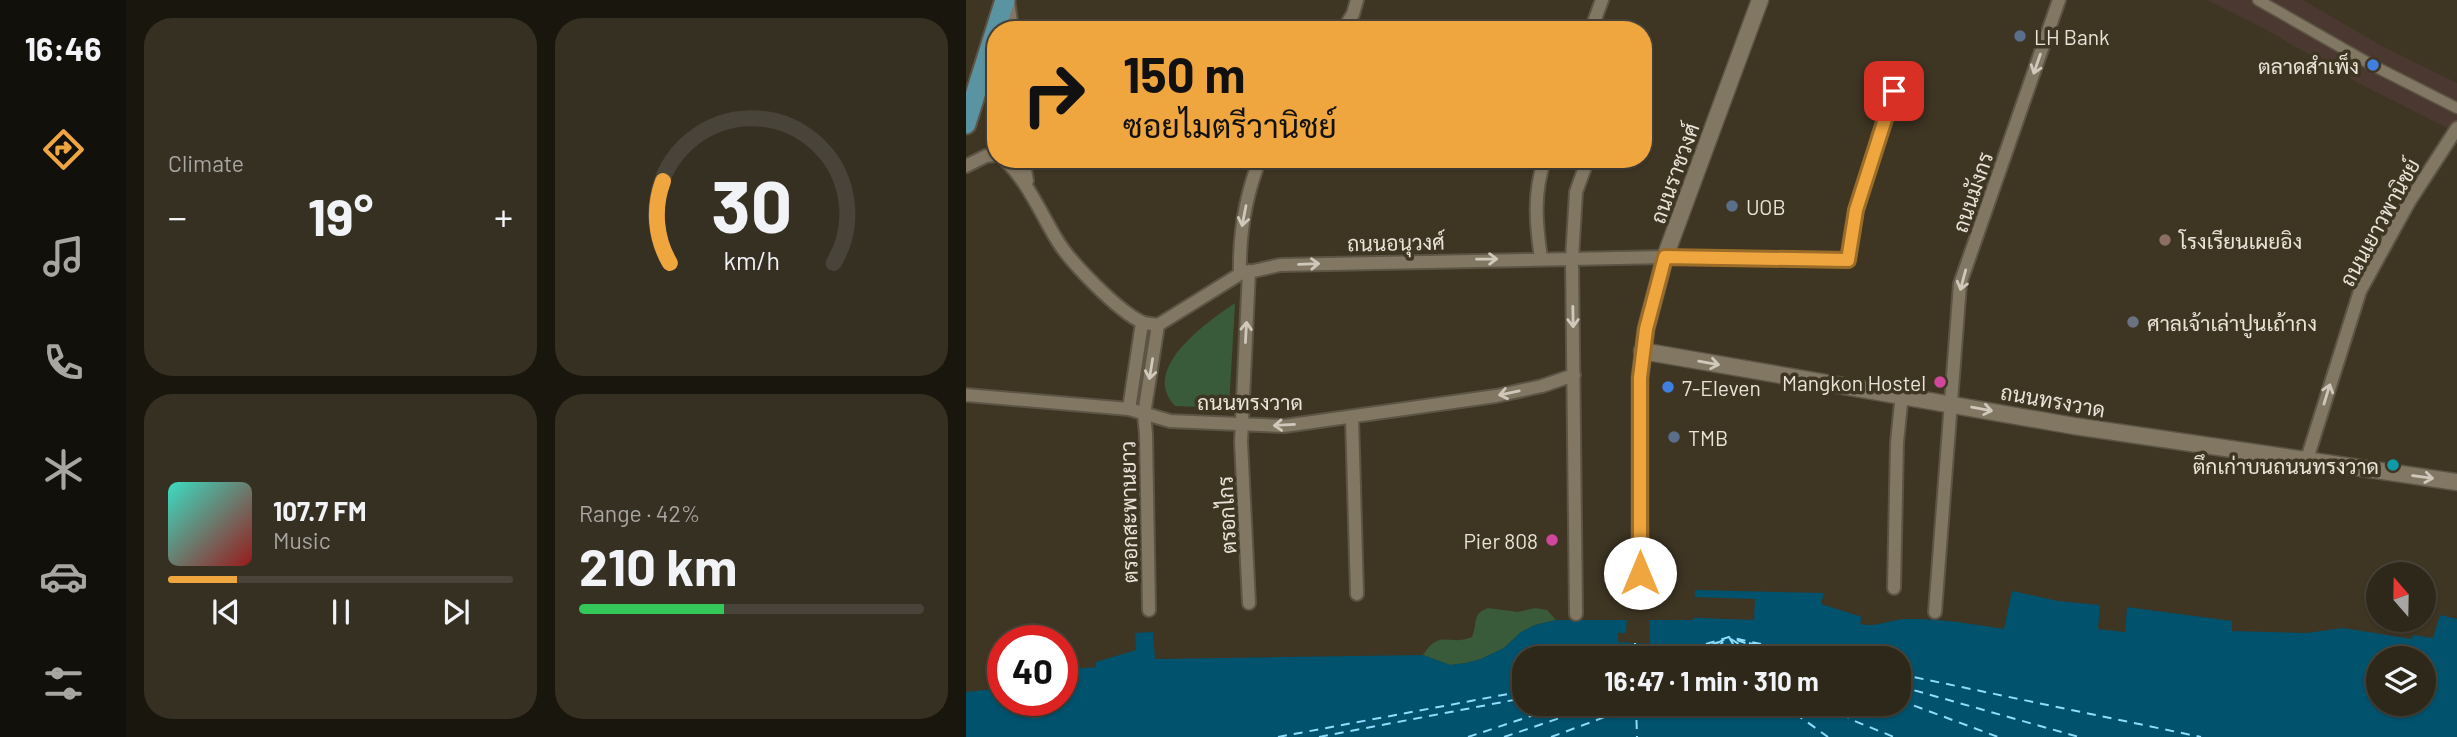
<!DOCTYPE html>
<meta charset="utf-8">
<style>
body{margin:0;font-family:Barlow,Sarabun,sans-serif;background:#363023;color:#f1f3f6;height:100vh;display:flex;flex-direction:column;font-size:26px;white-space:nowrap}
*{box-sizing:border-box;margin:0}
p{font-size:23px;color:#a7a6a2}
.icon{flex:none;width:38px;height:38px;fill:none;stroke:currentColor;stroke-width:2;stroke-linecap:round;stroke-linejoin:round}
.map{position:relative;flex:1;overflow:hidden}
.details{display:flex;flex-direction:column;gap:18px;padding:18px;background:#19160e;width:840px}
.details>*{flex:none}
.guide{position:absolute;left:21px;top:21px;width:665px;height:147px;border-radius:28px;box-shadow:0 2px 5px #0004,0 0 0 2px #494439;background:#f0a63f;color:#111;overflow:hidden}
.needle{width:46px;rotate:340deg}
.buttons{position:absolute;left:1400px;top:562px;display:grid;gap:14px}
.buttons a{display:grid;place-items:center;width:70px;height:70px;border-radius:50%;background:#2e281a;box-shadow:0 2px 5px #0004,0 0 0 2px #494439;font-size:35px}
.speed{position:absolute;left:21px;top:625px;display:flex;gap:14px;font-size:35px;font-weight:700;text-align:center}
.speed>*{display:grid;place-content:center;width:91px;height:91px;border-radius:50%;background:#2e281a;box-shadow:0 2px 5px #0004,0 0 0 2px #494439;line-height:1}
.speed .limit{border:10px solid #d22;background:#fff;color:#111}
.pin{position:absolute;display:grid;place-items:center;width:60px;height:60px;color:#fff;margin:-30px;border-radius:14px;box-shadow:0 4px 10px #0006}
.me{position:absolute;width:77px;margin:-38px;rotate:0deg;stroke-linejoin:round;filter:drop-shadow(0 0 5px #0008)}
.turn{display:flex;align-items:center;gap:24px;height:147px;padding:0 21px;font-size:32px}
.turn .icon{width:91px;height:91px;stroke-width:2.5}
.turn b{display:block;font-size:49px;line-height:60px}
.big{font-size:52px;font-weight:700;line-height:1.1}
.details .tile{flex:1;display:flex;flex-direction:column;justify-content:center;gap:10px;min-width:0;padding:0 24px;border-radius:28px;background:#363023}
.details .dial{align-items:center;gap:0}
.dial svg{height:182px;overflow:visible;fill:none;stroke:#494439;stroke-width:7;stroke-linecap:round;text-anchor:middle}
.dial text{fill:#f1f3f6;stroke:none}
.song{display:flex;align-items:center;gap:21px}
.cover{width:84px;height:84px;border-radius:10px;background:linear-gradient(135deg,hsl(170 70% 55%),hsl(0 70% 35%))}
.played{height:7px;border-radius:4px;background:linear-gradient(90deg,#f0a63f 20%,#494439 20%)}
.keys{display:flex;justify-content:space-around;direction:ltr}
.heat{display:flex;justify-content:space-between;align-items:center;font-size:38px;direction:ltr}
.charge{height:10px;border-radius:5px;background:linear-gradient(90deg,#34c759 42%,#494439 0)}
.details .tiles{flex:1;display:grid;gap:18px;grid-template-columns:repeat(2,1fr)}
.trip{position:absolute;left:546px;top:646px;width:399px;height:70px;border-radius:28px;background:#2e281a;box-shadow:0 2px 5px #0004,0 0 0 2px #494439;font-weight:700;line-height:70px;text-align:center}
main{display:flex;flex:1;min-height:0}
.menu{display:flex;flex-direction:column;width:126px;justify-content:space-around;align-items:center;background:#12100a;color:#a7a6a2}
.menu .icon{width:49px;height:49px}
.menu .active{color:#f0a63f}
.menu b{font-size:32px;color:#f1f3f6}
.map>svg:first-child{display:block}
</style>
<main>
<nav class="menu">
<b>16:46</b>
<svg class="icon active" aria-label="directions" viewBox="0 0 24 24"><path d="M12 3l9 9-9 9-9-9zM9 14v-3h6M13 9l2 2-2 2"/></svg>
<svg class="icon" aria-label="music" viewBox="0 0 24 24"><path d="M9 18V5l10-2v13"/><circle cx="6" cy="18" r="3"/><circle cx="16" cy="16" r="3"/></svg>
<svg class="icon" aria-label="phone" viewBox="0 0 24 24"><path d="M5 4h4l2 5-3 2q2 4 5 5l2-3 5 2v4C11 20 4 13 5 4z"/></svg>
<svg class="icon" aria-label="climate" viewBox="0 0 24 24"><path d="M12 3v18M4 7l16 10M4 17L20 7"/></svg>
<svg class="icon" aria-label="car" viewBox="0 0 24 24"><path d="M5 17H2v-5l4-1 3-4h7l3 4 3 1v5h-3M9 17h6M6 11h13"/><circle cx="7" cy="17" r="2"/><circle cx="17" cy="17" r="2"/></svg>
<svg class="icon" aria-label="filters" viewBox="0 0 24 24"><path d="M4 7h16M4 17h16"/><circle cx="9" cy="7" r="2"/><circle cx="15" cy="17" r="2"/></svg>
</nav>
<section class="details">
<div class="tiles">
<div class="tile"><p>Climate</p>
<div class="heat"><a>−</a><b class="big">19°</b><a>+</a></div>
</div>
<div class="tile dial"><svg viewBox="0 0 100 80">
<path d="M14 69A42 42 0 1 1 86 69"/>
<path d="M14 69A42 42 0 0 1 11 33" stroke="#f0a63f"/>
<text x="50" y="56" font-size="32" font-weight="700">30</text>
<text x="50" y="72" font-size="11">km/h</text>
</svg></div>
<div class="tile">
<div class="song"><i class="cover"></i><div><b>107.7 FM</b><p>Music</p></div></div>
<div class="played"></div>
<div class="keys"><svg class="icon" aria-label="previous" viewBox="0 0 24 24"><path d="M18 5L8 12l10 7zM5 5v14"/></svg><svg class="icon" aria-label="pause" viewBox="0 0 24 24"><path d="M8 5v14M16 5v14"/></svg><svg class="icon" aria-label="next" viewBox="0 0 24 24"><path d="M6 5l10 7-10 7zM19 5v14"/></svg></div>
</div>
<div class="tile"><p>Range · 42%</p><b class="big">210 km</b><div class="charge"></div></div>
</div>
</section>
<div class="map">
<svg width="1491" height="737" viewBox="0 0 1491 737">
<rect width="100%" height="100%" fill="#3e3523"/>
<!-- commercial -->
<path fill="#4b3931" d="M 1241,0 L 1337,0 L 1416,46 L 1491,83 L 1491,133 L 1394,84 L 1297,28 Z"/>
<!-- green -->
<path fill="#395b39" d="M 269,303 L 263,408 L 209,406 C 173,369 241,322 269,303 Z
M 522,608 L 552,612 L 569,608 L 581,610 L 590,620 L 569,625 L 555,632 L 538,648 L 515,659 L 500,663 L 484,665 L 457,655 C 474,628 483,647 506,637 C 512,624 505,614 522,608 Z"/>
<!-- water -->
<path fill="#01526d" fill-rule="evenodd" d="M 729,590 L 858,593 L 855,604 L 896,617 L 894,624 C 913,628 923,619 941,619 C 974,618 1006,624 1038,629 L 1046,591 L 1092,601 L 1134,605 L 1132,629 L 1159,632 L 1161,607 L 1266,621 L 1266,631 L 1340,633 L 1377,628 L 1446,639 L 1447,635 L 1467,638 L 1474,615 L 1491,619 L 1491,737 L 0,737 L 0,692 L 37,688 L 37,700 L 96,700 L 96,670 L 130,667 L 130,662 L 170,650 L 169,633 L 187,632 L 189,659 L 457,655 L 484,665 L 500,663 L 515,659 L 538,648 L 555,632 L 569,625 L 590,620 L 728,620 ZM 558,658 L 933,658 L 933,704 L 558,704 ZM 1412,658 L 1458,658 L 1458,704 L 1412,704 Z"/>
<!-- pier -->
<path fill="#3e3523" d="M 725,597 L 789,599 L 788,620 L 683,616 L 684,644 L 652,642 L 652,633 L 660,633 L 661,616 L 725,616 Z"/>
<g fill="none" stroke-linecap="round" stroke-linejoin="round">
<!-- ferry -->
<path stroke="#91dcfe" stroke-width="2" stroke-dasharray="9 7" stroke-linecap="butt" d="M 765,639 L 794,658
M 771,640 L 819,658
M 669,643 L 669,658
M 783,643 L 836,658
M 694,658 L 763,637 L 858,658
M 703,658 L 734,647
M 714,658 L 752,642
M 722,658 L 759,639
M 738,658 L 763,637 L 775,658
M 933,674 L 1235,737
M 933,686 L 1113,737
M 933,700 L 1032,737
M 670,704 L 671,737
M 816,704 L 862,737
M 862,704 L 886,720 L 928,737
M 312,737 L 558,691
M 353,737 L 558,698
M 502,737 L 601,704
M 538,737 L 635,704
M 585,737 L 674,704"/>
<defs>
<path id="pedestrian" d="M 1292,0 L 1406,65 L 1491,108"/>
<path id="minor" d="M 42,0 L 46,30
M 377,30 L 387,14 L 391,0
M 625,30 L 636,0
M 38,159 C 62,182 74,212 91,240 C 104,262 153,312 176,322 C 180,324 187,324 192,325 L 274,274 L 314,265 L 699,257 L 882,260 L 890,210 L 920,112 L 936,70
M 57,159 L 61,181
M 0,166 L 20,156 L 30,155
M 575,258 C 570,225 567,192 579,159
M 274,274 C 273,234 279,197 294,159
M 0,395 L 163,409 L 204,421 L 318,426 L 530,396 L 576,386 L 608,375
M 163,409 L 176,323
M 386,417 L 391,594
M 1341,459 L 1394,291 L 1443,202 L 1491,128
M 928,588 L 931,442 L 936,394
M 283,603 L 275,442 L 283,271
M 183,610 L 180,434 L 178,414 L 192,325
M 969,612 L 994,284 L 1093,0
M 610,614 L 606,259 L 610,192 L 622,159"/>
<path id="tertiary" d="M 676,351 L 1108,426 L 1491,482
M 674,574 L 674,378 L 680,329 L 699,257 L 794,0"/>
<path id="primary" d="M 0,124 L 39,0"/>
</defs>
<!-- pedestrian casing -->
<use href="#pedestrian" stroke="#5c5444" stroke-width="13"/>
<!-- minor casing -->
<use href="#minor" stroke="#5c5444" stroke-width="16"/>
<!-- tertiary casing -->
<use href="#tertiary" stroke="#5c5444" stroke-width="19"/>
<!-- primary casing -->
<use href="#primary" stroke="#5c5444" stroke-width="23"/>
<!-- pedestrian -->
<use href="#pedestrian" stroke="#827763" stroke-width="10"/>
<!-- minor -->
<use href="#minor" stroke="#827763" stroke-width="12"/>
<!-- tertiary -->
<use href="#tertiary" stroke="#827763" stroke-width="16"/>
<!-- primary -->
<use href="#primary" stroke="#5a94a2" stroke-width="19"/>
</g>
<!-- one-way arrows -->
<defs><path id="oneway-shaft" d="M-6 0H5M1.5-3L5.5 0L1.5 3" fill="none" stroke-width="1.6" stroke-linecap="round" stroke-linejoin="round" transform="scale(1.75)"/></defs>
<g stroke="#cfc8bb">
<use href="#oneway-shaft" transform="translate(1071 64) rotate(109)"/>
<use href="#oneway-shaft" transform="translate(278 216) rotate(101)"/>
<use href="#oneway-shaft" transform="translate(521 259) rotate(-1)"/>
<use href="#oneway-shaft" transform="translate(343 264) rotate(-2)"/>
<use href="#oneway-shaft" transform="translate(997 280) rotate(105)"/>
<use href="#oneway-shaft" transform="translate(607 317) rotate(89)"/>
<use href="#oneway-shaft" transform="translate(280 332) rotate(-87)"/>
<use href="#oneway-shaft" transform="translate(743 363) rotate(10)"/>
<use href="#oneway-shaft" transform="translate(185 369) rotate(99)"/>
<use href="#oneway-shaft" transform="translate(543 393) rotate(168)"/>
<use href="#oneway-shaft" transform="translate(1361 394) rotate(-73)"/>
<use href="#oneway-shaft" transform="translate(1016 409) rotate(10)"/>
<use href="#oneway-shaft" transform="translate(318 425) rotate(177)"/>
<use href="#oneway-shaft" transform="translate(1457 477) rotate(8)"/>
</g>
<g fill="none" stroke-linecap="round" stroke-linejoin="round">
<defs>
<path id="route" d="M 674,573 L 674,378 L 680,329 L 699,257 L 882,260 L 890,210 L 928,91"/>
</defs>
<!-- route casing -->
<use href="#route" stroke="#9c6c29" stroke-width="18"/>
<!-- route -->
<use href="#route" stroke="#f0a63f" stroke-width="12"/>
</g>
<!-- markers -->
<g fill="#5c6f8a" stroke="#3e3523" stroke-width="2.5">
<circle cx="1054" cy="36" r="7"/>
<circle cx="766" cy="206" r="7"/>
<circle cx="708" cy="437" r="7"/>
</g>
<g fill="#3f7fe0" stroke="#3e3523" stroke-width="2.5">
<circle cx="1407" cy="65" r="7"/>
<circle cx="702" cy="387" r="7"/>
</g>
<circle fill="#8d6e63" stroke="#3e3523" stroke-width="2.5" cx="1199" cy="240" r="7"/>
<circle fill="#6b7280" stroke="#3e3523" stroke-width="2.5" cx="1167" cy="322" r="7"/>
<g fill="#d1479c" stroke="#3e3523" stroke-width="2.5">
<circle cx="974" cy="382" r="7"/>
<circle cx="586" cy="540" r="7"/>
</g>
<circle fill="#0f9aa8" stroke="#3e3523" stroke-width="2.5" cx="1427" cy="465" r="7"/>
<g text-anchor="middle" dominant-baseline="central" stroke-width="7" stroke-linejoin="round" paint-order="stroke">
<!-- poi labels -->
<g font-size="21" fill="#e9e3d8" stroke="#3e3523" text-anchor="start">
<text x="1068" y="36">LH Bank</text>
<text x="1393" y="65" text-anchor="end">ตลาดสำเพ็ง</text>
<text x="780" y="206">UOB</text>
<text x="1213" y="240">โรงเรียนเผยอิง</text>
<text x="1181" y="322">ศาลเจ้าเล่าปูนเถ้ากง</text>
<text x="960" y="382" text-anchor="end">Mangkon Hostel</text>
<text x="716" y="387">7-Eleven</text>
<text x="722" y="437">TMB</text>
<text x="1413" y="465" text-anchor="end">ตึกเก่าบนถนนทรงวาด</text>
<text x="572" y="540" text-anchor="end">Pier 808</text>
</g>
<!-- street labels -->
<g font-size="21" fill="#e9e3d8" stroke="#3e3523">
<text transform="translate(708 173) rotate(-70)">ถนนราชวงศ์</text>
<text transform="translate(1006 192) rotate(-71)">ถนนมังกร</text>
<text transform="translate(1413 222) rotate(-61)">ถนนเยาวพานิชย์</text>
<text transform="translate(430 242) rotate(-1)">ถนนอนุวงศ์</text>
<text transform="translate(1087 400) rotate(10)">ถนนทรงวาด</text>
<text x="284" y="401">ถนนทรงวาด</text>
<text transform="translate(162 512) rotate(-91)">ตรอกสะพานยาว</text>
<text transform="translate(260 515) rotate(-93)">ตรอกไกร</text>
</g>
</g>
</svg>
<div class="buttons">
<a><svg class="needle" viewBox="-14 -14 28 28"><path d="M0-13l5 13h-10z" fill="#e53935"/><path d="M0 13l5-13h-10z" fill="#a7a6a2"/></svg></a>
<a><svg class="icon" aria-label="layers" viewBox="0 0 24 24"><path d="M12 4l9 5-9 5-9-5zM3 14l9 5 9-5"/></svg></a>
</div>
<div class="speed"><div class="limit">40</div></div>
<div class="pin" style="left:928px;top:91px;background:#d93025"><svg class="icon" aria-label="arrive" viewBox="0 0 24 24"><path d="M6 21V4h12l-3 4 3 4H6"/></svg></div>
<svg class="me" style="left:674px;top:573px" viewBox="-20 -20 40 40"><circle r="19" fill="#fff"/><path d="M0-13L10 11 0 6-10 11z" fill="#f0a63f"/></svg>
<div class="trip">16:47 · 1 min · 310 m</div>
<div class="guide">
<div class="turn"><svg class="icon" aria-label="right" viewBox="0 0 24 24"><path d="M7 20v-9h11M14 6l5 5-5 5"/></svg><div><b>150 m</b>ซอยไมตรีวานิชย์</div></div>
</div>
</div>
</main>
